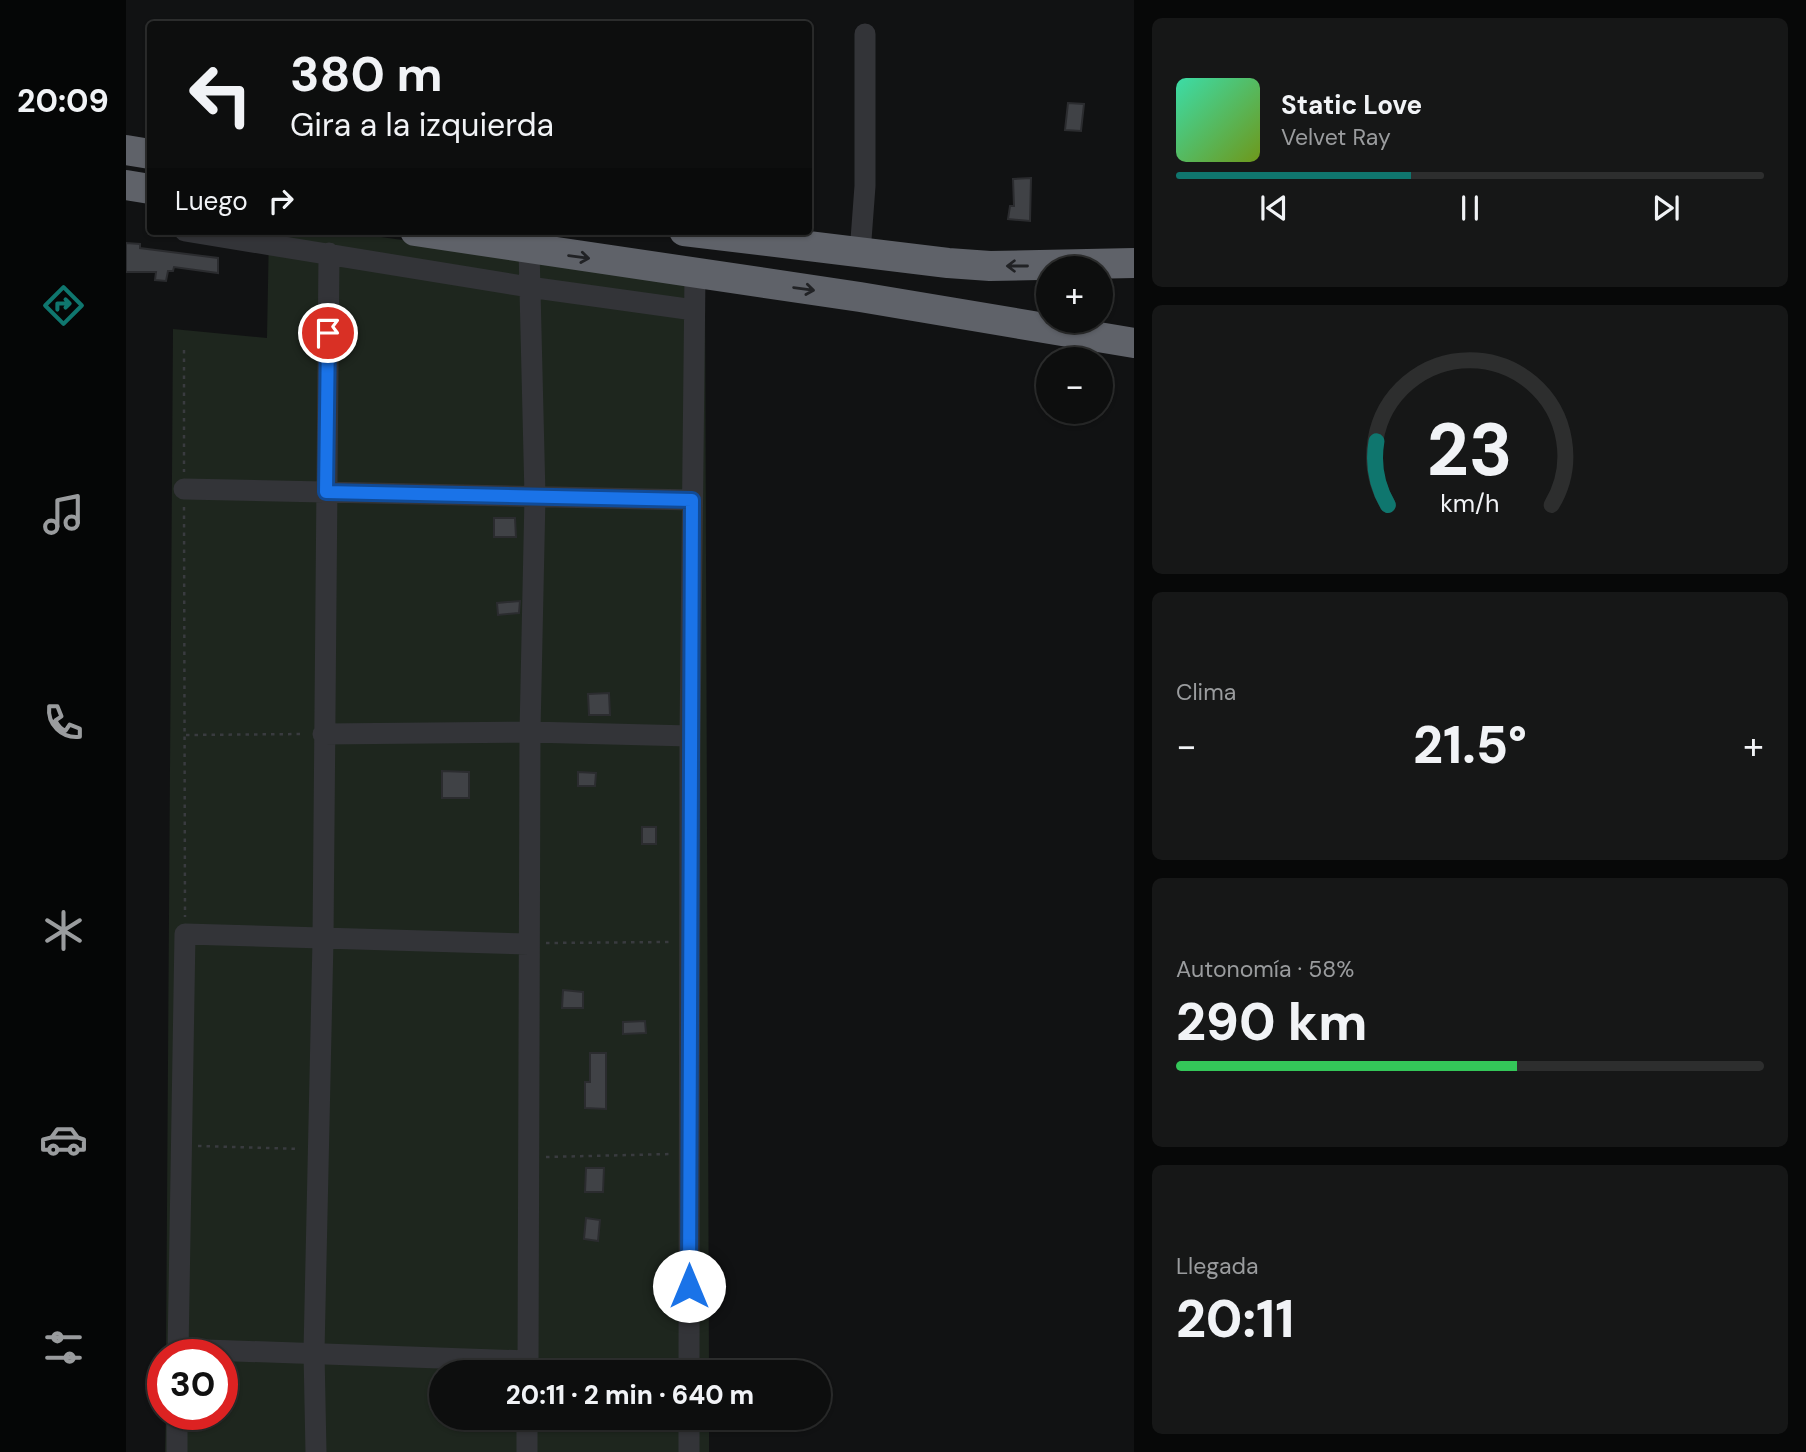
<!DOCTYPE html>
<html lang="es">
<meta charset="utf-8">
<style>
body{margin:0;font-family:"DM Sans",sans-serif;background:#161717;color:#f1f3f6;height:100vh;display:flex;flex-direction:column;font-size:26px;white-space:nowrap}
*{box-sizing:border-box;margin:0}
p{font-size:23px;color:#9a9c9e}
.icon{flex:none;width:38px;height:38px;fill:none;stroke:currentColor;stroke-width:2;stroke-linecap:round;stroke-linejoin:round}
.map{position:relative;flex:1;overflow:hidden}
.sheet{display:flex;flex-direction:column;gap:18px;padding:18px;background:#070808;width:672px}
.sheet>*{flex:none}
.top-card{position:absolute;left:21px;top:21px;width:665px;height:214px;border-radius:7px;box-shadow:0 2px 5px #0004,0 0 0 2px #2d2e2e;background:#0d0e0e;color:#f1f3f6;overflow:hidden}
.fabs{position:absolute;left:910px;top:256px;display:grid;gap:14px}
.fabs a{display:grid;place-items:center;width:77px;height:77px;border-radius:50%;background:#0d0e0e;box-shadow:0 2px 5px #0004,0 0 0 2px #2d2e2e;font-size:35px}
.speed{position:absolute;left:21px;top:1339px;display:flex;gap:14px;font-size:35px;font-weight:700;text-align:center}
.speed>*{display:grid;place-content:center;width:91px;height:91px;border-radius:50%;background:#0d0e0e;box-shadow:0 2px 5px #0004,0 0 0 2px #2d2e2e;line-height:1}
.speed .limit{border:10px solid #d22;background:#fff;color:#111}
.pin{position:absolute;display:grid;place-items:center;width:60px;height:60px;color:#fff;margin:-30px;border:4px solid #fff;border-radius:50%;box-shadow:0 2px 7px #0007}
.me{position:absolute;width:77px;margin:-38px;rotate:0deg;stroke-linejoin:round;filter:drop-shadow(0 0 5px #0008)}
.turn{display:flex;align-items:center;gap:24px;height:147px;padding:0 28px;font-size:32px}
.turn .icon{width:91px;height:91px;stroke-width:2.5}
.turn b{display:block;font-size:49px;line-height:60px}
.then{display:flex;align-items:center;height:66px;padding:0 28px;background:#0003;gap:14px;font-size:26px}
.big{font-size:52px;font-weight:800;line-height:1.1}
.sheet .card{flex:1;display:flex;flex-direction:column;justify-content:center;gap:10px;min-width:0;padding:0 24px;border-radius:10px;background:#161717}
.sheet .dial{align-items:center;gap:0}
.dial svg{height:182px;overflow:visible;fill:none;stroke:#2d2e2e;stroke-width:7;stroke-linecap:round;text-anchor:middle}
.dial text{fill:#f1f3f6;stroke:none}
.song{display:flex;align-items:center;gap:21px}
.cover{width:84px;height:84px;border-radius:10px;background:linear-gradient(135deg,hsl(160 70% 55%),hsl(80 70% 35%))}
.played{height:7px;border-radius:4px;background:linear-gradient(90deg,#0f766e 40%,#2d2e2e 40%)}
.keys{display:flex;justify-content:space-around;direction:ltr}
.heat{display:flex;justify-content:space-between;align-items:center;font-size:38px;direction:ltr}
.charge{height:10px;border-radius:5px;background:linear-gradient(90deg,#34c759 58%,#2d2e2e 0)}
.trip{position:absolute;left:303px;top:1360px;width:402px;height:70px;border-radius:35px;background:#0d0e0e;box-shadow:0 2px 5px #0004,0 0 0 2px #2d2e2e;font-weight:800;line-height:70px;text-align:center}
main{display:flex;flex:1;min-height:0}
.tab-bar{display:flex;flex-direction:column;width:126px;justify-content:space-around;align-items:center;background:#050606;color:#9a9c9e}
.tab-bar .icon{width:49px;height:49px}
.tab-bar .current{color:#0f766e}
.tab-bar b{font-size:32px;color:#f1f3f6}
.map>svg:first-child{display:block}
</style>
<main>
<nav class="tab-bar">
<b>20:09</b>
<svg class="icon current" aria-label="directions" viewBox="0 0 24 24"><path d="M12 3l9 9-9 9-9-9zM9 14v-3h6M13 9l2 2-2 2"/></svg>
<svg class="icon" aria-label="music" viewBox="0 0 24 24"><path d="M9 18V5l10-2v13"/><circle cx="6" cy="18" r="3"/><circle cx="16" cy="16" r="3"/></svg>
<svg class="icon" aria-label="phone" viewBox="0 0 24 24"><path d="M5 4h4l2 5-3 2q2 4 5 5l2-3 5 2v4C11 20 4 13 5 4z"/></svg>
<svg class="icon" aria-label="climate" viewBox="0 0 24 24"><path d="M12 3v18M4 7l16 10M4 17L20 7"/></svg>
<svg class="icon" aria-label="car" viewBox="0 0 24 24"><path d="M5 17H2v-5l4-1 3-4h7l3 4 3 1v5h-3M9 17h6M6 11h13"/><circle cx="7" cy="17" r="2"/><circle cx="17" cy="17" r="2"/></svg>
<svg class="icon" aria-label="filters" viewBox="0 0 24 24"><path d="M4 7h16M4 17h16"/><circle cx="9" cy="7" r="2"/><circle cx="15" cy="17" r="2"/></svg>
</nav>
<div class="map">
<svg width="1008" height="1452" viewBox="0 0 1008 1452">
<rect width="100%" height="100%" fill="#111213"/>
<!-- green -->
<path fill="#1e261e" d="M 143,231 L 212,231 L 579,282 L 583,1372 L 315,1372 L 315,1418 L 583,1418 L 583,1452 L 39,1452 L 40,1414 L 96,1414 L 96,1354 L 40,1354 L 47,329 L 141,338 Z"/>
<!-- building -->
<path fill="#404246" stroke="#2b2c2f" stroke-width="2" d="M 942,103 L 958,104 L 955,131 L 939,130 Z
M 905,178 L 904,221 L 882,219 L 884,206 L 888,206 L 887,179 Z
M 0,243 L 14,244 L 14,248 L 92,258 L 92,273 L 48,267 L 47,271 L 42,271 L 40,281 L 29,280 L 30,272 L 0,272 Z
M 368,518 L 389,518 L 390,537 L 368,537 Z
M 394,601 L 393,613 L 372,615 L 371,603 Z
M 483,693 L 484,715 L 463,715 L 462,694 Z
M 316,771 L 343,772 L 343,798 L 316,798 Z
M 452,772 L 470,773 L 469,786 L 452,786 Z
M 516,827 L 530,827 L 530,844 L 516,844 Z
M 437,990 L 457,992 L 457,1008 L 436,1008 Z
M 519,1021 L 520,1033 L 497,1034 L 497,1022 Z
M 464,1053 L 480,1053 L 480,1109 L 459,1108 L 459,1082 L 464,1082 Z
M 460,1168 L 478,1168 L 477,1192 L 459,1192 Z
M 460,1218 L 474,1220 L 472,1241 L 458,1239 Z"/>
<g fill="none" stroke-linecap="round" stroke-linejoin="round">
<!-- path -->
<path stroke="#393b3f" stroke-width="2.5" stroke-dasharray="3.5 5" stroke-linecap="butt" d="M 58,350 L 58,472
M 58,507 L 59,917
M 60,735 L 179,734
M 420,943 L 546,942
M 72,1146 L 174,1149
M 420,1157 L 546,1154
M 419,1362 L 545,1366"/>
<!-- minor -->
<path stroke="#333438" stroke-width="21" d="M 59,231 L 403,287 L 568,310
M 734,253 L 739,186 L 739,34
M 58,489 L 566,500
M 197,734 L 404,732 L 564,736
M 52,1349 L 402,1361
M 52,1354 L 59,934 L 403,944
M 402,1372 L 404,732 L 409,496 L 403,249
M 563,1372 L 564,736 L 569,274
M 51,1452 L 51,1414
M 190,1452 L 188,1352 L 197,940 L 203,253
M 401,1452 L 401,1418
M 563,1452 L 563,1418"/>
<!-- highway -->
<path stroke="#5f6269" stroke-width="30" d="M 0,150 L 24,154
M 0,185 L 24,189
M 289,231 L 734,297 L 1008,343
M 558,231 L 822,263 L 864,266 L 1008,263"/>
</g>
<!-- one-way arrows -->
<defs><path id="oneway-shaft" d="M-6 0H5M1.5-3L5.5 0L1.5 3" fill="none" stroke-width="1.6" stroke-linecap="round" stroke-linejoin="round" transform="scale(1.75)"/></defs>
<g stroke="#212225">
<use href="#oneway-shaft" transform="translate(453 257) rotate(8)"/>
<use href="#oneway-shaft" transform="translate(891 266) rotate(180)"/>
<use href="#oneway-shaft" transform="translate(678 289) rotate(8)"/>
</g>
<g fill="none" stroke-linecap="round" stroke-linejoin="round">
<defs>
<path id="route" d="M 202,333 L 200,492 L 566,500 L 563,1286"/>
</defs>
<!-- route casing -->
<use href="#route" stroke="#114b97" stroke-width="18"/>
<!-- route -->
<use href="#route" stroke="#1a73e8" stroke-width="12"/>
</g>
</svg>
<div class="fabs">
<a>+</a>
<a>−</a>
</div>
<div class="speed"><div class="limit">30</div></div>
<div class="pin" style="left:202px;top:333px;background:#d93025"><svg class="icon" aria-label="arrive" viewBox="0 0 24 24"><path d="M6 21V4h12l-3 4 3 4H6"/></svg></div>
<svg class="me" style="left:563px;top:1286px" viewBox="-20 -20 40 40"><circle r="19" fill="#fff"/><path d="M0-13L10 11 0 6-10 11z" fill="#1a73e8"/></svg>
<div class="trip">20:11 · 2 min · 640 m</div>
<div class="top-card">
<div class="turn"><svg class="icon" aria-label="left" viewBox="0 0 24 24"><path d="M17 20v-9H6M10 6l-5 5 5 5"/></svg><div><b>380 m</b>Gira a la izquierda</div></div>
<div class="then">Luego<svg class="icon" aria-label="right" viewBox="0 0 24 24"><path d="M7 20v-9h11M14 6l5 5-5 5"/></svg></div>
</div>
</div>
<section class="sheet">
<div class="card">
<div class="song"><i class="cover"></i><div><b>Static Love</b><p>Velvet Ray</p></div></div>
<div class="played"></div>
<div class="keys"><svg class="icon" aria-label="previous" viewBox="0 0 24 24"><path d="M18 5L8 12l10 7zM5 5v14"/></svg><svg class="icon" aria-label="pause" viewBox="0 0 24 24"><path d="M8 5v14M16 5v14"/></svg><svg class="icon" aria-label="next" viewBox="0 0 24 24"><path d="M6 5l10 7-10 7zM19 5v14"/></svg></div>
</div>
<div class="card dial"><svg viewBox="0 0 100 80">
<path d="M14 69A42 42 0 1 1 86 69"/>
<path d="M14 69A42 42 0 0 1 9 41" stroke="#0f766e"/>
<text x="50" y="56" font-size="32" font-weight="700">23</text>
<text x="50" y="72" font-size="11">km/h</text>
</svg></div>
<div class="card"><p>Clima</p>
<div class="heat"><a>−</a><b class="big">21.5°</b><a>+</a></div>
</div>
<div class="card"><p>Autonomía · 58%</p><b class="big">290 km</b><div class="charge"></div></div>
<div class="card"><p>Llegada</p><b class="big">20:11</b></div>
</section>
</main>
